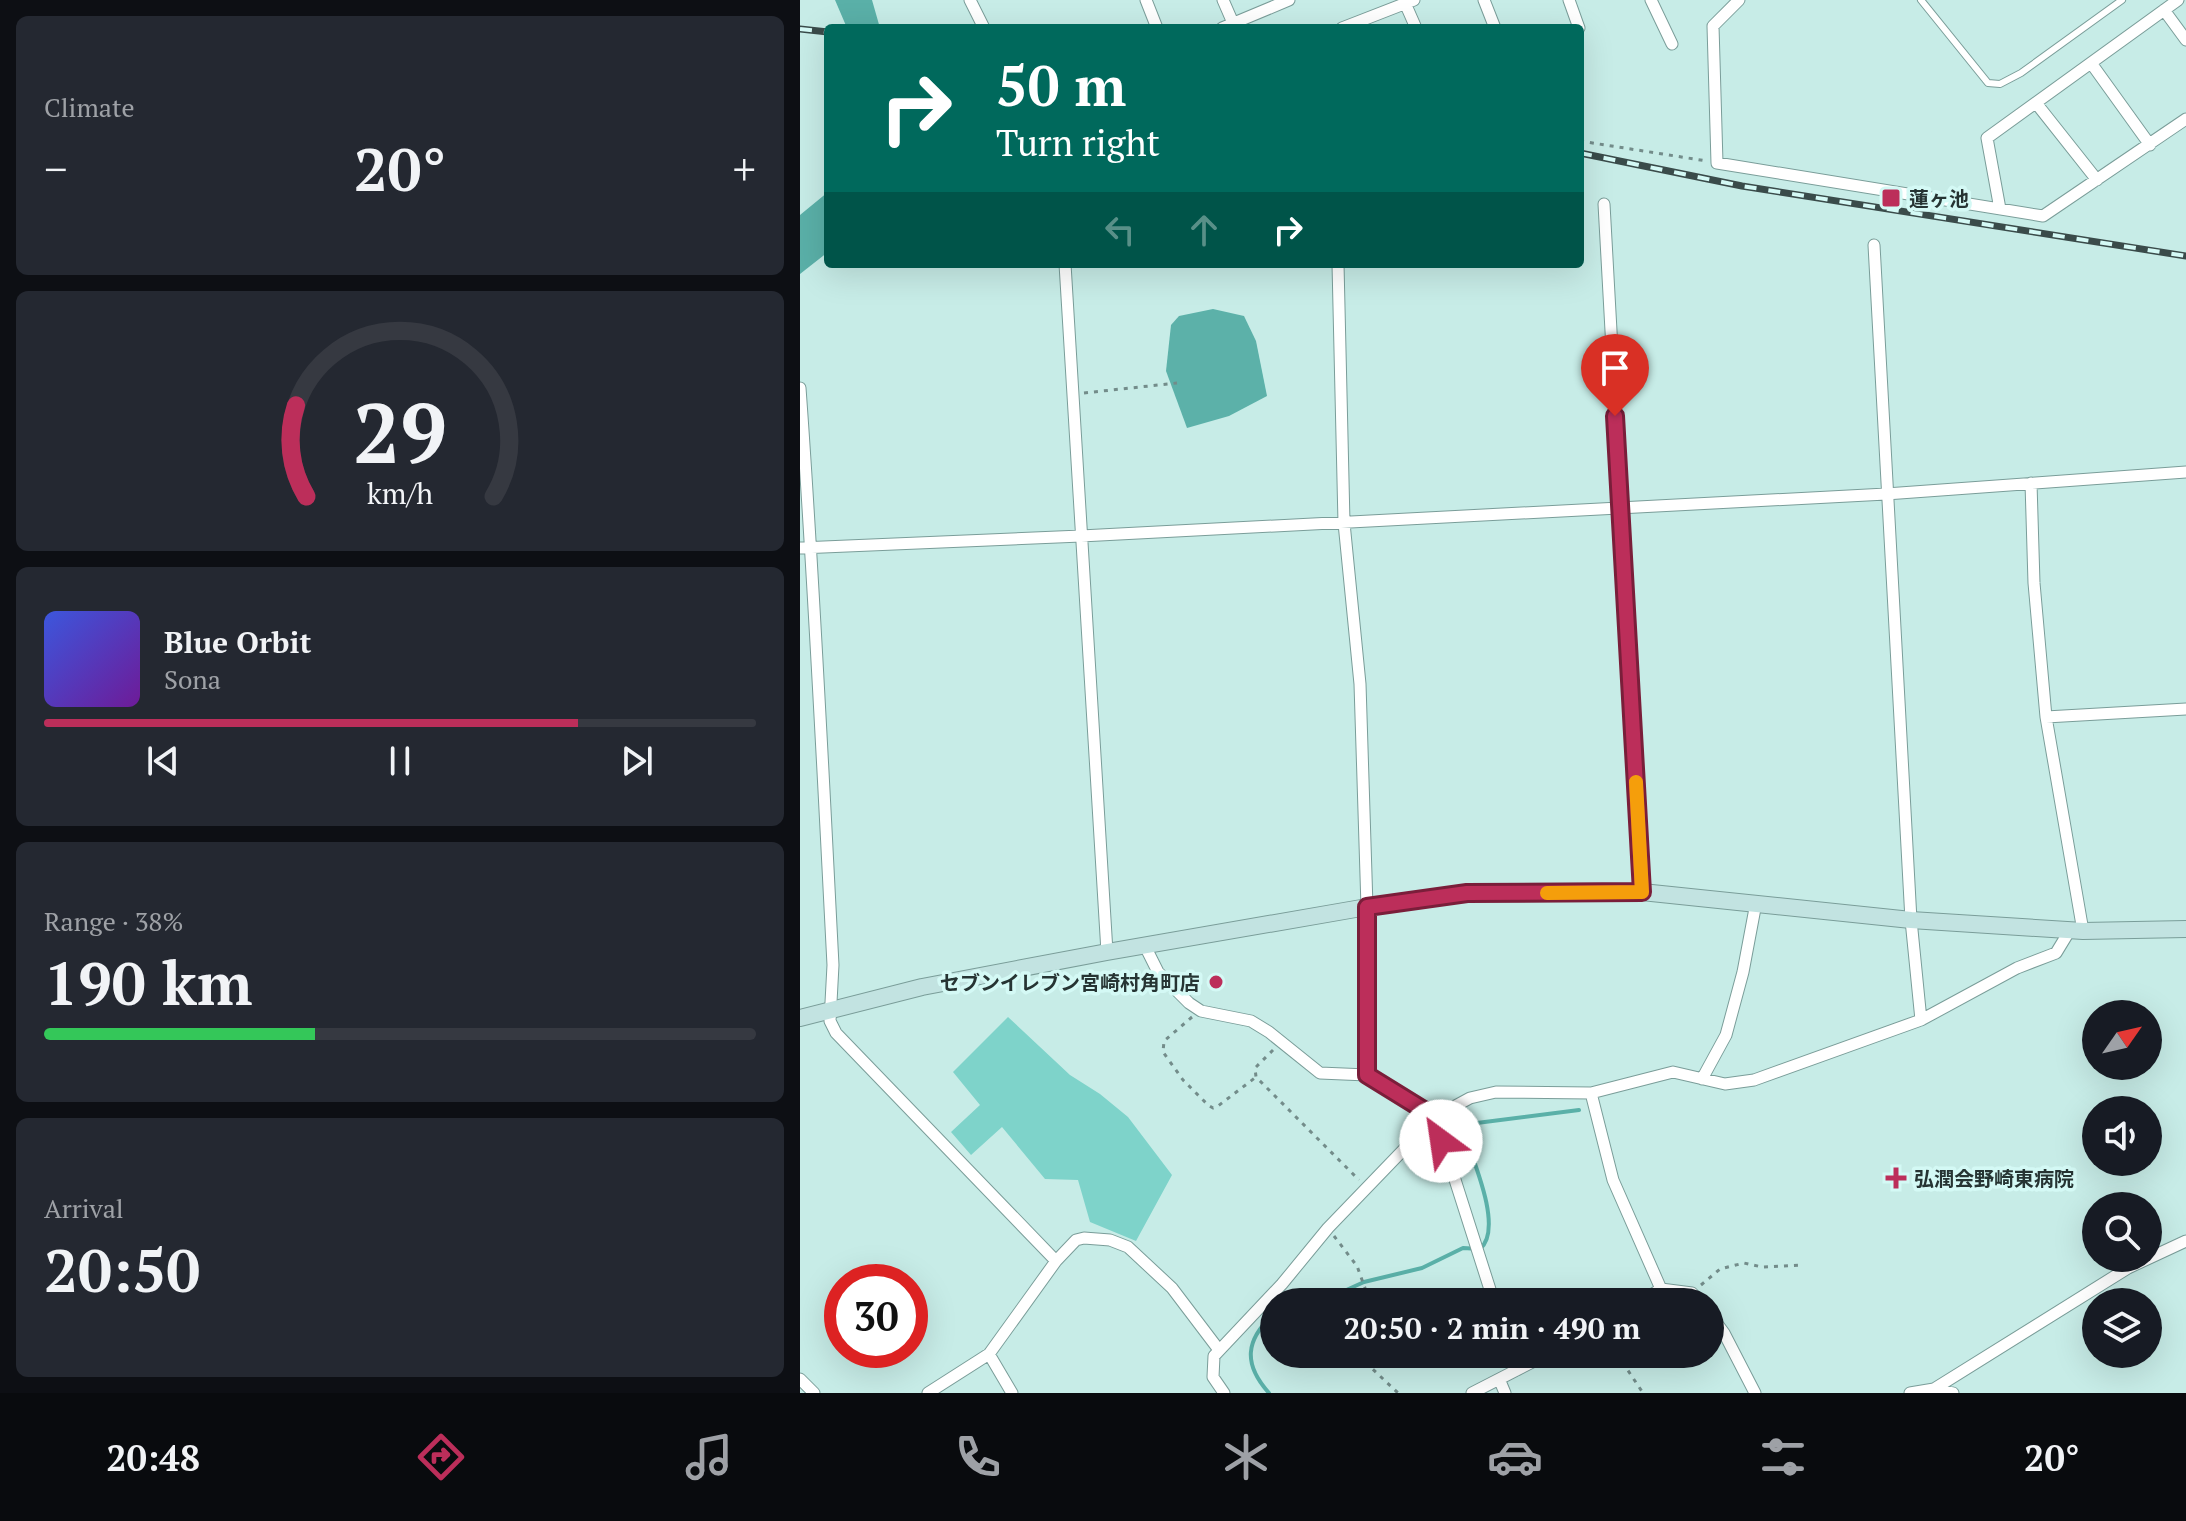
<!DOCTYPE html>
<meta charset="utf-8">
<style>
body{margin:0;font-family:"PT Serif","Noto Sans JP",serif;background:#242831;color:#f1f3f6;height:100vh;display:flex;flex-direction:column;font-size:30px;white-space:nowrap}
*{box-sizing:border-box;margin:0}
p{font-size:26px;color:#9ea1a6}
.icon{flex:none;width:44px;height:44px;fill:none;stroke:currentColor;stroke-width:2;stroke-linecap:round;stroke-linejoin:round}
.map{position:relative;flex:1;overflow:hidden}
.side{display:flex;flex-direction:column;gap:16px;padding:16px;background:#0d0f14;width:800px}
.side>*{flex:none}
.banner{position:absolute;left:24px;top:24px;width:760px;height:244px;border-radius:8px;box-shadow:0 8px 32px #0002;background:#00695c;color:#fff;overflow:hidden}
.needle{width:52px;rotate:56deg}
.tools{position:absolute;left:1282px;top:1000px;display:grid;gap:16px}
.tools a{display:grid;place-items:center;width:80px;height:80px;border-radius:50%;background:#171b24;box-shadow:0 8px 32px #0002;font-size:40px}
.speed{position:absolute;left:24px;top:1264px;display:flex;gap:16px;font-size:40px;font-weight:700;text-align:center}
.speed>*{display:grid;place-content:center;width:104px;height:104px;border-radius:50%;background:#171b24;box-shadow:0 8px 32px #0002;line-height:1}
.speed .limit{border:12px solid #d22;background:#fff;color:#111}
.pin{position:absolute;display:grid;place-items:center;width:68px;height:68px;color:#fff;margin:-82px -34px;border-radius:50% 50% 50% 0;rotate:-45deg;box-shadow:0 0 8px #0007}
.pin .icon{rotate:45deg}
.me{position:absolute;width:88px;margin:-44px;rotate:329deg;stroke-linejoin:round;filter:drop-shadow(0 0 6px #0008)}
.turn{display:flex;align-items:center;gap:28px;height:168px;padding:0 40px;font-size:36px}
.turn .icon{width:104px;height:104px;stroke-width:2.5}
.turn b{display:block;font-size:56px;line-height:68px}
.lanes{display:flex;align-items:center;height:76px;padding:0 40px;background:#0003;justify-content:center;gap:40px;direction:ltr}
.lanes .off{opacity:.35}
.big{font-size:60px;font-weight:600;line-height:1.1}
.side .tile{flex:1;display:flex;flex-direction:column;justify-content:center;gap:12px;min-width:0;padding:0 28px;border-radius:12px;background:#242831}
.side .dial{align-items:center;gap:0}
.dial svg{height:208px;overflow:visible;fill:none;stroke:#363941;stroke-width:7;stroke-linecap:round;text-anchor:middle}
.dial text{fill:#f1f3f6;stroke:none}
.song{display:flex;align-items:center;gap:24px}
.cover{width:96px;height:96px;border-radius:12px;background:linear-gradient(135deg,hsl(230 70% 55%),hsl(280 70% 35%))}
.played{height:8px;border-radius:4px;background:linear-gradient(90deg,#bc2e5a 75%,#363941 75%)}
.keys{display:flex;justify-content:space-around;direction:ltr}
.heat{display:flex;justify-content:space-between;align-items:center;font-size:44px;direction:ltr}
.charge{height:12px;border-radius:6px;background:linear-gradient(90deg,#34c759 38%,#363941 0)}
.trip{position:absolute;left:460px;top:1288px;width:464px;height:80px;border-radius:40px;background:#171b24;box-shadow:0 8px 32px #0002;font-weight:600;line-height:80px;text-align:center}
.dock{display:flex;height:128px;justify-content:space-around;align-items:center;background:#090b0e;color:#9ea1a6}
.dock .icon{width:56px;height:56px}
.dock .current{color:#bc2e5a}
.dock b{font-size:36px;color:#f1f3f6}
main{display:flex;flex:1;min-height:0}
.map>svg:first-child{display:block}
</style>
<main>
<section class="side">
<div class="tile"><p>Climate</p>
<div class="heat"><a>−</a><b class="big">20°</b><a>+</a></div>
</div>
<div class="tile dial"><svg viewBox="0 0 100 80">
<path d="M14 69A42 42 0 1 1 86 69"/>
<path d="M14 69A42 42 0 0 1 10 34" stroke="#bc2e5a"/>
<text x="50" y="56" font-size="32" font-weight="700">29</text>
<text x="50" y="72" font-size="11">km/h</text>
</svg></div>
<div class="tile">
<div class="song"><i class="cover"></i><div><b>Blue Orbit</b><p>Sona</p></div></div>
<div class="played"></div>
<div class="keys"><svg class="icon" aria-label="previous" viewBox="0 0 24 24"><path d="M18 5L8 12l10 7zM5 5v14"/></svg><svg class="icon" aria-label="pause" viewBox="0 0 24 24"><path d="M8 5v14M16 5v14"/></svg><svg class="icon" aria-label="next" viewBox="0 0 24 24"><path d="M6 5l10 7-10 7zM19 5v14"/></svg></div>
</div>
<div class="tile"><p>Range · 38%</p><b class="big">190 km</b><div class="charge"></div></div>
<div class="tile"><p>Arrival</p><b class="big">20:50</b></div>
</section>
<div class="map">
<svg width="1386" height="1393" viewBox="0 0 1386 1393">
<rect width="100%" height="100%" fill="#c7ece7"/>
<!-- green -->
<path fill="#7ed3ca" d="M 208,1017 L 270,1075 L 300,1094 L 328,1117 L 372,1175 L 336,1241 L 290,1222 L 278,1180 L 245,1179 L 202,1127 L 171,1155 L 151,1132 L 180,1105 L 153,1072 Z"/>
<!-- forest -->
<path fill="#5cb1a9" d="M 413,309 L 444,316 L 456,341 L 467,396 L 429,416 L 387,428 L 366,371 L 371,325 L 379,316 Z"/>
<!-- water -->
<path fill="#5ab0a8" d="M 35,0 L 72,0 L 80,28 L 47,28 Z
M 28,192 L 28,252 L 0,274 L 0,215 Z"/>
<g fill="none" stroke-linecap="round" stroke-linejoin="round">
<!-- stream -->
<path stroke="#5ab0a8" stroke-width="4" d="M 520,1302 L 564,1282 L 622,1268 L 663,1248 L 680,1249 C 705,1228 670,1153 661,1125 L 779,1110
M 469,1393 C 443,1364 445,1340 474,1314"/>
<defs>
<path id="lane" d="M 1121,0 L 1188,83 L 1200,84 L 1221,73 L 1322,0"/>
<path id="street" d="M 170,0 L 184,28
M 346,0 L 357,28
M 423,0 L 433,23
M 684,0 L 695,28
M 769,0 L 779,28
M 851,0 L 872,44
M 939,0 L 913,26 L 917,163 L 1243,216 L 1386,119
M 605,3 L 616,28
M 1364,10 L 1386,40
M 422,28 L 489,0
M 542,28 L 614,0
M 1291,63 L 1350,145
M 1236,103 L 1297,180
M 804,204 L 842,892
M 1200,209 L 1187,138 L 1378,0
M 265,264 L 307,952
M 538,264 L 544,523 L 560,684 L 567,907 L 567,1075
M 0,388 C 14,580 23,773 33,965 L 30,1021 L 36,1033 L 256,1261
M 1231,483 L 1234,583 L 1246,717 L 1283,931
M 0,548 L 281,536 L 1086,494 L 1386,472
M 1246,717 L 1386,709
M 345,946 L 358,972 L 389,1003 L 401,1011 L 451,1021 L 469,1032 L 520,1073 L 567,1075 L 635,1117 L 694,1302
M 1121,1020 L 1217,968 L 1256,953 L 1270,930
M 902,1079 L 926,1035 L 943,972 L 956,903
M 791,1093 L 813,1180 L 861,1289
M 840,1302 L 861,1289 L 892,1293 L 900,1302
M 910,1314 L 924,1333 L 955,1393
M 189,1354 L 212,1393
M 711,1354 L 717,1370
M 0,1379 L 14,1393
M 700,1381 L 705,1393
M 1134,1389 L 1328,1268 L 1386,1241
M 128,1393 L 189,1354 L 256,1261 L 276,1240 L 284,1238 L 310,1240 L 328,1247 L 372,1288 L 419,1350
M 424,1393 L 413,1377 L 414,1356 L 482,1284 L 528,1228 L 635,1117 L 670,1098 L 696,1092 L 791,1093 L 873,1072 L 925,1084 L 954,1080 L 1121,1020 L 1111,920 L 1074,245
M 672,1393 L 748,1354
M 1110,1393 L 1134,1389 L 1153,1393"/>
<path id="secondary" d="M 0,1018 L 122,987 L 307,952 L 567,907 L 667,893 L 842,892 L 1111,920 L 1283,931 L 1386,929"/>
</defs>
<!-- lane casing -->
<use href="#lane" stroke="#7a9d99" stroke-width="8"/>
<!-- street casing -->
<use href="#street" stroke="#7a9d99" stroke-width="13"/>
<!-- secondary casing -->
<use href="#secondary" stroke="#7a9d99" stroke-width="18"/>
<!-- path -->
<path stroke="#738c8a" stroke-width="3" stroke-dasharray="4 6" stroke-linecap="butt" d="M 780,141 L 907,161
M 284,393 L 377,383
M 392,1017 L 364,1041 L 363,1052 L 383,1080 L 408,1105 L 413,1108 L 418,1106 L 456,1077
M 473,1050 L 455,1068 L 456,1077 L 559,1180
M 534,1236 L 557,1266 L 570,1302
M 901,1285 L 920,1269 L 944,1263 L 962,1267 L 1003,1265
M 561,1354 L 563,1360 L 598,1393
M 817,1354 L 843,1393"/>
<!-- lane -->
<use href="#lane" stroke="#fff" stroke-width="6"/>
<!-- street -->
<use href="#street" stroke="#fff" stroke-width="11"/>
<!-- secondary -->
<use href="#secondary" stroke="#c2e3e1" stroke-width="16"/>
<defs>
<path id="rail" d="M 0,29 L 28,32
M 780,153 L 942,186 L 1386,256"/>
</defs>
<!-- rail casing -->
<use href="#rail" stroke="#3a4b4a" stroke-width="7"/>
<!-- rail -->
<use href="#rail" stroke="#d4f9f5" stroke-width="4" stroke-dasharray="12" stroke-linecap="butt"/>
</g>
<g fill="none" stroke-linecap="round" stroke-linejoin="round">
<defs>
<path id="route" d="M 641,1141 L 635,1117 L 567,1075 L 567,907 L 667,893 L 842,892 L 815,416"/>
</defs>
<!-- route casing -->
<use href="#route" stroke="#7a1e3a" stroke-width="20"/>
<!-- route -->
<use href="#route" stroke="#bc2e5a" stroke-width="14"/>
<!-- slow -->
<path stroke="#f59e0b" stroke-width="14" d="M 747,893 L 842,892 L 836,782"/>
</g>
<!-- markers -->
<g fill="#bc2e5a" stroke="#d4f9f5" stroke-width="3">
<rect x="1081" y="188" width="20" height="20" rx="4"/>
<circle cx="416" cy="982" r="8"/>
<path d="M1092 1166h8v8h8v8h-8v8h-8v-8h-8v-8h8z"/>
</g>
<g text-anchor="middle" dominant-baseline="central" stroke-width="7" stroke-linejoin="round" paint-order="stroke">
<!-- poi labels -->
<g font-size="20" font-weight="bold" fill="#263433" stroke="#d4f9f5" text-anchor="start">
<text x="1109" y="198">蓮ヶ池</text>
<text x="400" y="982" text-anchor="end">セブンイレブン宮崎村角町店</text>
<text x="1114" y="1178">弘潤会野崎東病院</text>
</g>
</g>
</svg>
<div class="tools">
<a><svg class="needle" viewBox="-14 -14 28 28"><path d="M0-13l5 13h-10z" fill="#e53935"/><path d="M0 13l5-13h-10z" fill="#9ea1a6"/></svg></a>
<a><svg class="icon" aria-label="sound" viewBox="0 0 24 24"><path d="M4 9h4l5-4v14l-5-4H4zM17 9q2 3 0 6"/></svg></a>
<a><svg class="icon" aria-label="search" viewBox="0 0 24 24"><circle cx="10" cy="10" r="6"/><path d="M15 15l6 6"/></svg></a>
<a><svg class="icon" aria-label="layers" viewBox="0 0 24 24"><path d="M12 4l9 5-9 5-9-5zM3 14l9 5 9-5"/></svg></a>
</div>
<div class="speed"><div class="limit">30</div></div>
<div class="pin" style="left:815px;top:416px;background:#d93025"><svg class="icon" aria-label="arrive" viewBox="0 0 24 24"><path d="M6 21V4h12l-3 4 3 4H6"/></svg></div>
<svg class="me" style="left:641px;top:1141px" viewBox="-20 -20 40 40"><circle r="19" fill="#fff"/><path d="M0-13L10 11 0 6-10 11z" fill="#bc2e5a"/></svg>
<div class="trip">20:50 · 2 min · 490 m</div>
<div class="banner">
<div class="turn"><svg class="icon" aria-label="right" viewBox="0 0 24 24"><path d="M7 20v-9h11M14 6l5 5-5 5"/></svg><div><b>50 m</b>Turn right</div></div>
<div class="lanes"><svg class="icon off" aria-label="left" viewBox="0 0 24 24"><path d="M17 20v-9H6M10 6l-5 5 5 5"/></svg><svg class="icon off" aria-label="ahead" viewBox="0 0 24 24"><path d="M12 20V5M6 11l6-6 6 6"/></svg><svg class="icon" aria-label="right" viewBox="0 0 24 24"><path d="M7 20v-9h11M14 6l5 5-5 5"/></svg></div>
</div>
</div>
</main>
<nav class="dock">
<b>20:48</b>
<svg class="icon current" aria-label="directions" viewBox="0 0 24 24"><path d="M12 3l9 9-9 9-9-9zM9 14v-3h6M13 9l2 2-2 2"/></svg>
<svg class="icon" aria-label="music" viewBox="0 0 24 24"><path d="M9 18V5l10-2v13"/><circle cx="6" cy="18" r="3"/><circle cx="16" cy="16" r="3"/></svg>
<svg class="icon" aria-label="phone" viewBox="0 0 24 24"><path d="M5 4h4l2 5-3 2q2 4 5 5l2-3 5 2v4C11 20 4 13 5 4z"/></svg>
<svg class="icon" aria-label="climate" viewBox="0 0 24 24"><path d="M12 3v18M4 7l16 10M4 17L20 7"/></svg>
<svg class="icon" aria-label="car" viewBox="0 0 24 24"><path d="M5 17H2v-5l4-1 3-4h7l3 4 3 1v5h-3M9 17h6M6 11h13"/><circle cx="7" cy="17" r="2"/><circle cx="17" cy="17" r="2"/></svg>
<svg class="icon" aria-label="filters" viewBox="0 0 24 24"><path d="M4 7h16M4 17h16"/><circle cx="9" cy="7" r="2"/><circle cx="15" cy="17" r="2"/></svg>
<b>20°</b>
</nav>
